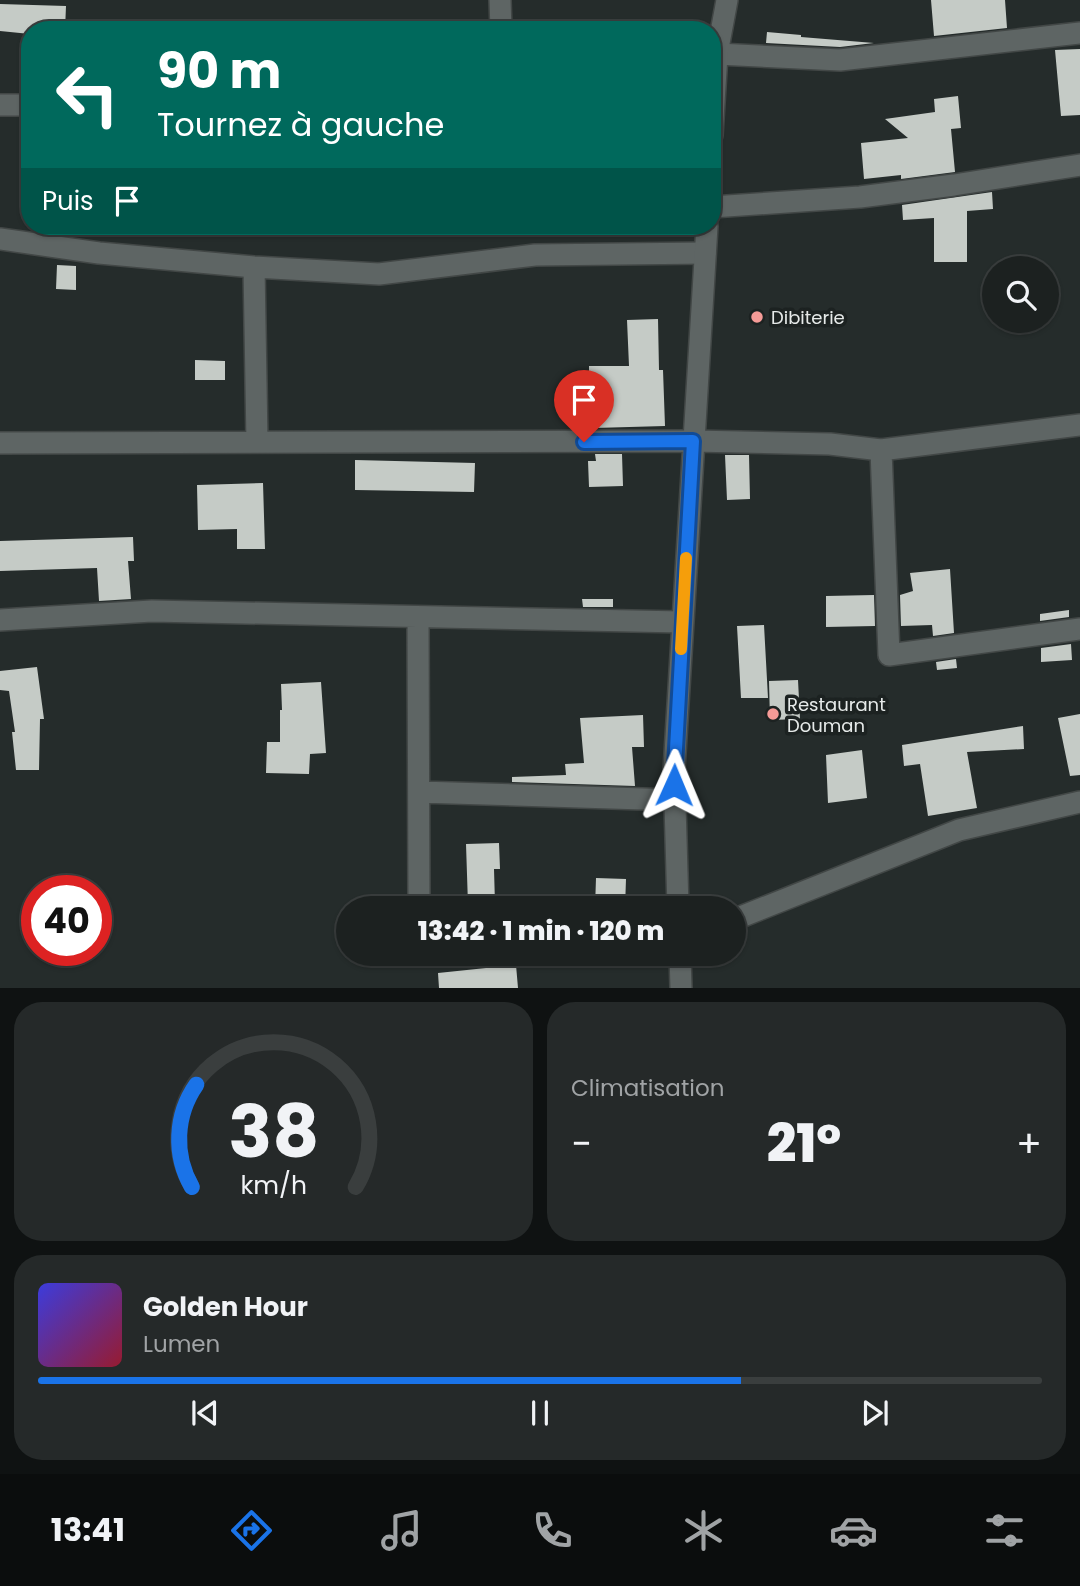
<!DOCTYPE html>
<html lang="fr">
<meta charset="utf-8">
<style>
body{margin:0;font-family:Poppins,sans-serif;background:#252929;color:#f1f3f6;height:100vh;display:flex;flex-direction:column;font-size:26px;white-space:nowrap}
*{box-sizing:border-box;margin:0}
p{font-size:23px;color:#a0a3a5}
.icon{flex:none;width:38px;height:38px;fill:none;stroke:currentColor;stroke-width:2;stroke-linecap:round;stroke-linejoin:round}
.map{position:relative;height:988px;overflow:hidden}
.drawer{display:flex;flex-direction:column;gap:14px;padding:14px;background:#0f1212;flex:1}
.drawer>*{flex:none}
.banner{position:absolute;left:21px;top:21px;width:700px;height:214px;border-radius:28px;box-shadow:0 2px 5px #0004,0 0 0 2px #3a3e3e;background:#00695c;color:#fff;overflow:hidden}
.buttons{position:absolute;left:982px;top:256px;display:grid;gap:14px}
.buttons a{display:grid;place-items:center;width:77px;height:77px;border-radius:50%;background:#1c2120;box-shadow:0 2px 5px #0004,0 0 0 2px #3a3e3e;font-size:35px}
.speed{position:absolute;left:21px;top:875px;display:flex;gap:14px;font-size:35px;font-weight:700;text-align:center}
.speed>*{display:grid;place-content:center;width:91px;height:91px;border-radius:50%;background:#1c2120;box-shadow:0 2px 5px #0004,0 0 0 2px #3a3e3e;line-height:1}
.speed .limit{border:10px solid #d22;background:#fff;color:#111}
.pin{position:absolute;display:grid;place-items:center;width:60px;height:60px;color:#fff;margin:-72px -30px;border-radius:50% 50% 50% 0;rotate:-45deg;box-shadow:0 0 7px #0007}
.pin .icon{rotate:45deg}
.me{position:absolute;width:77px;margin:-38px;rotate:1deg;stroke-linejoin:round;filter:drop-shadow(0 0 5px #0008)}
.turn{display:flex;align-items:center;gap:24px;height:147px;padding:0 21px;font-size:32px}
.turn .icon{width:91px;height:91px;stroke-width:2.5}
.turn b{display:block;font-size:49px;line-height:60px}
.then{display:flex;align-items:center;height:66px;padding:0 21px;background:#0003;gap:14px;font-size:26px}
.big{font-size:52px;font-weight:800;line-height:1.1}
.drawer .tile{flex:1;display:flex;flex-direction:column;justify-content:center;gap:10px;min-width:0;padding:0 24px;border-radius:28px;background:#252929}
.drawer .dial{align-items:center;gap:0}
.dial svg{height:182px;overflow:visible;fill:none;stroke:#3a3e3e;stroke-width:7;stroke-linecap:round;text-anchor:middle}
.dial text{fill:#f1f3f6;stroke:none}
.song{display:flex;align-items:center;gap:21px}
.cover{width:84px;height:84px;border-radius:10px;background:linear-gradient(135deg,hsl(240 70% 55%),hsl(350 70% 35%))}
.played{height:7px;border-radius:4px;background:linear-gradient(90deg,#1a73e8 70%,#3a3e3e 70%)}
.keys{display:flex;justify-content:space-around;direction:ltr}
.heat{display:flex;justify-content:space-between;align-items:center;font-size:38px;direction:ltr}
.drawer .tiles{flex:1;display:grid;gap:14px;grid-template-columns:1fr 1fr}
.tile:last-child{grid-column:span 2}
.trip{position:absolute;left:336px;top:896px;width:410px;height:70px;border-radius:35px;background:#1c2120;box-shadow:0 2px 5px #0004,0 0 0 2px #3a3e3e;font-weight:800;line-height:70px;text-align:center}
.tabs{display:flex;height:112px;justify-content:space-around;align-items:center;background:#0b0d0d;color:#a0a3a5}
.tabs .icon{width:49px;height:49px}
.tabs .on{color:#1a73e8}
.tabs b{font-size:32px;color:#f1f3f6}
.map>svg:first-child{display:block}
</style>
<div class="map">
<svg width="1080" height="988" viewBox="0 0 1080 988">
<rect width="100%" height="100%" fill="#252c2b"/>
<!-- building -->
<path fill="#c5cbc6" d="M 931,0 L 1005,0 L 1007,28 L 934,36 Z
M 0,4 L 66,6 L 65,30 L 30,30 L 30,34 L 0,31 Z
M 767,32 L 801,35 L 801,37 L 874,43 L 840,47 L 766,43 Z
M 1080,49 L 1080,115 L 1061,116 L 1055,50 Z
M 958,96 L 961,128 L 951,129 L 955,172 L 901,179 L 901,175 L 864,179 L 861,143 L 908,138 L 885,119 L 935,112 L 934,99 Z
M 992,192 L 993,209 L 967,211 L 967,262 L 934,262 L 934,218 L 903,220 L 902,205 Z
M 57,265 L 76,266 L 76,290 L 56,289 Z
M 658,319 L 659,370 L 663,370 L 665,426 L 594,428 L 593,411 L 564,412 L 564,390 L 589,389 L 589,366 L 629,366 L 627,320 Z
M 195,360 L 225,361 L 225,380 L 195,380 Z
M 595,454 L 622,454 L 623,486 L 589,487 L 588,461 L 596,461 Z
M 725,455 L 749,455 L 750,499 L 727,500 Z
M 355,460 L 475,463 L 474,492 L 355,490 Z
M 263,483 L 265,549 L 237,549 L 237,529 L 198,530 L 197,485 Z
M 133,537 L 134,561 L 128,561 L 131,599 L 99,601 L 97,568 L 0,571 L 0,541 Z
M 950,569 L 954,633 L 933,636 L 932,625 L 901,626 L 900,595 L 913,591 L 910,573 Z
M 874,595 L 875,626 L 826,627 L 826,596 Z
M 582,599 L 613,599 L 613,607 L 583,607 Z
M 1069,610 L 1069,617 L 1040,621 L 1040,614 Z
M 764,625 L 768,698 L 741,698 L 737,626 Z
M 1071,644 L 1072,660 L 1041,662 L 1041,648 Z
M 956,659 L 957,668 L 937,670 L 936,662 Z
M 37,667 L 44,719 L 40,719 L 39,770 L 16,770 L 12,732 L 15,732 L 9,691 L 0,690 L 0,671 Z
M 798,680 L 800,719 L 770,720 L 769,681 Z
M 321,682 L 326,753 L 310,754 L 309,774 L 266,773 L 267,742 L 280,742 L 280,710 L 282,710 L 281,684 Z
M 1080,714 L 1080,775 L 1070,776 L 1058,718 Z
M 643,715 L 644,747 L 632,747 L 635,786 L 512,782 L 512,777 L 566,775 L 565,764 L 584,763 L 580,718 Z
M 1023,726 L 1024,749 L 967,752 L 977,808 L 928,816 L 920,764 L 904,766 L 902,745 Z
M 862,750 L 867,798 L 828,803 L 826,755 Z
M 499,843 L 500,869 L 494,869 L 495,904 L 468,905 L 466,844 Z
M 596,878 L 626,879 L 625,908 L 595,908 Z
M 516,965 L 518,988 L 439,988 L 438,973 Z"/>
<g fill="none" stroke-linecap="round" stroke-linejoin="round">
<defs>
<path id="street" d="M 500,0 L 501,30
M 717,54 L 840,60 L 1080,33
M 0,105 L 30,105
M 712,207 L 860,197 L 954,185 L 1080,165
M 0,239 L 99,253 L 254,267 L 379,274 L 535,255 L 705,253
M 254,267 L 257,442
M 0,443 L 693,441 L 830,444 L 881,450 L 1080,425
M 881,450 L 889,655 L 1080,629
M 418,617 L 419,908
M 0,620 L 152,611 L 682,622
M 419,792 L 675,800
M 733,920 L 959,830 L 1080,802"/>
<path id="secondary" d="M 712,135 L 717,54 L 727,0
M 678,908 L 674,770 L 707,226
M 680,954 L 681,988"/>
</defs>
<!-- street casing -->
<use href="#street" stroke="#424746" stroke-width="24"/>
<!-- secondary casing -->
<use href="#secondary" stroke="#424746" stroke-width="24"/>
<!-- street -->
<use href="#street" stroke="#5e6564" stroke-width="21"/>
<!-- secondary -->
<use href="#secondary" stroke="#5e6564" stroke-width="21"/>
</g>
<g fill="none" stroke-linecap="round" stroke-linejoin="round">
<defs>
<path id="route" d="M 584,442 L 693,441 L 674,785"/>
</defs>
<!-- route casing -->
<use href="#route" stroke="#114b97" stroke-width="18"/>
<!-- route -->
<use href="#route" stroke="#1a73e8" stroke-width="12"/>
<!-- slow -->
<path stroke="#f59e0b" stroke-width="12" d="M 681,649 L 686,558"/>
</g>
<!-- markers -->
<g fill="#f59b97" stroke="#1c2221" stroke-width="2.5">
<circle cx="757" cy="317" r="7"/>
<circle cx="773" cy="714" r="7"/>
</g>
<g text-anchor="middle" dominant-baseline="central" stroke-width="7" stroke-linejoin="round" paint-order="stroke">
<!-- poi labels -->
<g font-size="18" fill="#e6eae9" stroke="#1c2221" text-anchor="start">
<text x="771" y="317">Dibiterie</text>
<text x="787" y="704">Restaurant<tspan x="787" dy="21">Douman</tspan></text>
</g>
</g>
</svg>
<div class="buttons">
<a><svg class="icon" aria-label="search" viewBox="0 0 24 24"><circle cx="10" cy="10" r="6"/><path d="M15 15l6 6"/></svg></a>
</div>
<div class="speed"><div class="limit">40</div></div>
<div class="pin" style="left:584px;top:442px;background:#d93025"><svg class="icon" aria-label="arrive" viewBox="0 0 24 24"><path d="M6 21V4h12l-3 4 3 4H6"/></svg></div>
<svg class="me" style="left:674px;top:785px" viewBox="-20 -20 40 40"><path d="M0-17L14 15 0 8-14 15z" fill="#1a73e8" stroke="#fff" stroke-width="4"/></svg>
<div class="trip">13:42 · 1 min · 120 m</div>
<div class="banner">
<div class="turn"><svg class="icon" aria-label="left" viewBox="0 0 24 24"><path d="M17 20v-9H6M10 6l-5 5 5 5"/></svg><div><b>90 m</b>Tournez à gauche</div></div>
<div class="then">Puis<svg class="icon" aria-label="arrive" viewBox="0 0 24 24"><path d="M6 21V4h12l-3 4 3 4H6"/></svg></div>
</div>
</div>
<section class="drawer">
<div class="tiles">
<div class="tile dial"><svg viewBox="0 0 100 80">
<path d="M14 69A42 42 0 1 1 86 69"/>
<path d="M14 69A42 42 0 0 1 16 24" stroke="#1a73e8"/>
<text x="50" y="56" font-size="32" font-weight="700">38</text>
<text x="50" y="72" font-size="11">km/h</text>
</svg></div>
<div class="tile"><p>Climatisation</p>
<div class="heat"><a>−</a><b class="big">21°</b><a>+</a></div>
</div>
<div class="tile">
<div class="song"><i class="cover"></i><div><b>Golden Hour</b><p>Lumen</p></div></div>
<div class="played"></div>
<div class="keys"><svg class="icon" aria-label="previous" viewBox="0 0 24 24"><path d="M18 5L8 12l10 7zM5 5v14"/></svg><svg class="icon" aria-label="pause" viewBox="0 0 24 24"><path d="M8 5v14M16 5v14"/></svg><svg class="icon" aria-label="next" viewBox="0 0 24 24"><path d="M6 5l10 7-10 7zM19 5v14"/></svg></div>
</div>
</div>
</section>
<nav class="tabs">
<b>13:41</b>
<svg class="icon on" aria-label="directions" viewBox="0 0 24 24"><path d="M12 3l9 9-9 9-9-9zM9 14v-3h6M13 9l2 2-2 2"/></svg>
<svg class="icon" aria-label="music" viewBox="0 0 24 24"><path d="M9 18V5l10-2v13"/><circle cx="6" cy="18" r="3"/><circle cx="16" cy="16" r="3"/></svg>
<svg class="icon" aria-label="phone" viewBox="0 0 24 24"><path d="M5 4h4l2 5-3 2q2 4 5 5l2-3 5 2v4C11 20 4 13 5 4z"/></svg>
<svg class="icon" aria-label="climate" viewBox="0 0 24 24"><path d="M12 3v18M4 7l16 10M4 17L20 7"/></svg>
<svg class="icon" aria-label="car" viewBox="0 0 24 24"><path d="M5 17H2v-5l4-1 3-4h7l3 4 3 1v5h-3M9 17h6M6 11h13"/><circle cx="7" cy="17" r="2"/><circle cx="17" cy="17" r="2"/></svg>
<svg class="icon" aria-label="filters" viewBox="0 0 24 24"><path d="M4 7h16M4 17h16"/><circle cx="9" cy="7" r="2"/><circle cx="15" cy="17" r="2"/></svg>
</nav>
